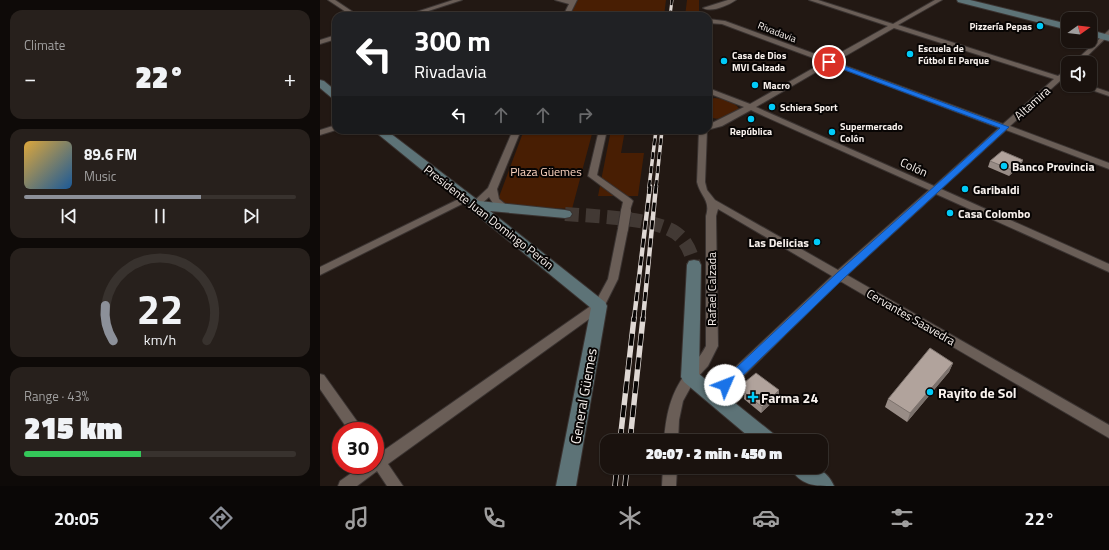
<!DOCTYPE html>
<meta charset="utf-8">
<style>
body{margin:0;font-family:"Titillium Web",sans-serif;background:#27201c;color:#f1f3f6;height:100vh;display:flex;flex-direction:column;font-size:15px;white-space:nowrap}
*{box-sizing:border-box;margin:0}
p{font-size:13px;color:#9f9e9e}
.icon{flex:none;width:22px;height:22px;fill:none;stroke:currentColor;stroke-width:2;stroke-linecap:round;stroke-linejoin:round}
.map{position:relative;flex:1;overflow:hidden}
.sheet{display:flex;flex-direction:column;gap:10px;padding:10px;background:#0e0a08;width:320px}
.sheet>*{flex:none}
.banner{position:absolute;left:12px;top:12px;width:380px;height:122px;border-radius:12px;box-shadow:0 1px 3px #0004,0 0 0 1px #38322e;background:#202124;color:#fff;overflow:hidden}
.needle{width:26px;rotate:75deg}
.buttons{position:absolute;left:741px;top:12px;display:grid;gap:8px}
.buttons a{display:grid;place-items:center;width:36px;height:36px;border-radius:8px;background:#1a120e;box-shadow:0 1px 3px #0004,0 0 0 1px #38322e;font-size:20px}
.speed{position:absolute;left:12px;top:422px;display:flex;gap:8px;font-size:20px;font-weight:700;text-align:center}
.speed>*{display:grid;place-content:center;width:52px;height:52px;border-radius:50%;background:#1a120e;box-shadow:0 1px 3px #0004,0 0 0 1px #38322e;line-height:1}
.speed .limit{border:6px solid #d22;background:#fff;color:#111}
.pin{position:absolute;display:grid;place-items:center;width:34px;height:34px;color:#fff;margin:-17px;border:2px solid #fff;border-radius:50%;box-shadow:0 1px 4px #0007}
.me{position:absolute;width:44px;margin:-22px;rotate:46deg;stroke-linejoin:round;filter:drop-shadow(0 0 3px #0008)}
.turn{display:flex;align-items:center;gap:14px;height:84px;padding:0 16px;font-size:18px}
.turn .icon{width:52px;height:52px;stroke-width:2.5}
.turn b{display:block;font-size:28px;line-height:34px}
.lanes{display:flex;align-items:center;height:38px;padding:0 16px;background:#0003;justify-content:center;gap:20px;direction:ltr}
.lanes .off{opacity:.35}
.big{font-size:30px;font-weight:800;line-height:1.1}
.sheet .tile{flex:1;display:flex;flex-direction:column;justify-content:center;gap:6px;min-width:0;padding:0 14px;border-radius:12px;background:#27201c}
.sheet .dial{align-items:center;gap:0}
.dial svg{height:104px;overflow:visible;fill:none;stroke:#38322e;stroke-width:7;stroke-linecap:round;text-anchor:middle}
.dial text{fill:#f1f3f6;stroke:none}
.song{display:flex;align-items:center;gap:12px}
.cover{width:48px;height:48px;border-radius:6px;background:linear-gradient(135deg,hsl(40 70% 55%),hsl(210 70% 35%))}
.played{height:4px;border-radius:2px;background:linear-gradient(90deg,#8c9099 65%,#38322e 65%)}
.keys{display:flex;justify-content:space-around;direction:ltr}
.heat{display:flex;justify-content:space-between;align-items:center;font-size:22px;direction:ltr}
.charge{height:6px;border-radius:3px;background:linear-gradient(90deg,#34c759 43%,#38322e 0)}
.trip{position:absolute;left:280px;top:434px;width:228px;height:40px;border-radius:12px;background:#1a120e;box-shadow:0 1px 3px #0004,0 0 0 1px #38322e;font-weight:800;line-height:40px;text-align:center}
.menu{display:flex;height:64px;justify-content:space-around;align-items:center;background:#0a0706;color:#9f9e9e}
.menu .icon{width:28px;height:28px}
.menu .active{color:#8c9099}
.menu b{font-size:18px;color:#f1f3f6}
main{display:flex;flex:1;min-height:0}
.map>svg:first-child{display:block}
</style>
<main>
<section class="sheet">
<div class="tile"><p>Climate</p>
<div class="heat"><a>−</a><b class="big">22°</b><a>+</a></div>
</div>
<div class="tile">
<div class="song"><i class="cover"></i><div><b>89.6 FM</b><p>Music</p></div></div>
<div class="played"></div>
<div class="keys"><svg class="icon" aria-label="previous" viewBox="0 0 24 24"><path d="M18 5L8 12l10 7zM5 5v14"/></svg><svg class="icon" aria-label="pause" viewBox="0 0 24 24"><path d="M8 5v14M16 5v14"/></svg><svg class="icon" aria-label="next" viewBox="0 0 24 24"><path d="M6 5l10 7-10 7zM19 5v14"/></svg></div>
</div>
<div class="tile dial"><svg viewBox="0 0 100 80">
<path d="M14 69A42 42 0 1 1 86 69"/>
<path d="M14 69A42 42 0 0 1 8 42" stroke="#8c9099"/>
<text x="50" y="56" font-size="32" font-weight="700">22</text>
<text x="50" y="72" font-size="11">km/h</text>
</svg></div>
<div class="tile"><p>Range · 43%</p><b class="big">215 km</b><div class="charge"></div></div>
</section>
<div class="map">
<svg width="789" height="486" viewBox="0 0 789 486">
<rect width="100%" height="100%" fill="#221813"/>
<!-- green -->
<path fill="#481e03" d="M 257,0 L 346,0 L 344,16 L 250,16 Z
M 367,0 L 379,0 L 379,16 L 365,16 Z
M 394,98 C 402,98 416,102 419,109 C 411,115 397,124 389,115 L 388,102 Z
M 204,130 L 273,130 L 252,209 L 176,205 Z
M 291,130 L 305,130 L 301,153 L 324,153 L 318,196 L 278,196 Z"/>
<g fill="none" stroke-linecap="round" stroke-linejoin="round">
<!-- secondary-tunnel -->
<path stroke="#423934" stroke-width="14" stroke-dasharray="14 7" stroke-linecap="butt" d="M 245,214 C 272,216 336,218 356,233 C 367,241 371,253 374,265"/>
<defs>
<path id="street" d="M 8,0 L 15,0 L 39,16 L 32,16 Z
M 133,0 L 142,0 L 93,16 L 84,16 Z
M 235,0 L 257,0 L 249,16 L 243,16 L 249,4 Z
M 408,0 L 416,0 C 409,5 391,13 383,8 Z
M 489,0 L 498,0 L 573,24 L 615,0 L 622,0 L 578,25 L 738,76 L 748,68 L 748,74 L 744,77 L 748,79 L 748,83 L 740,81 L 690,126 L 789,163 L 789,169 L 686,130 L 621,189 L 789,264 L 789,272 L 616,194 L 527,275 L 789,425 L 789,438 L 520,281 L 399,400 L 394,401 L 389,400 L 388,396 L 389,392 L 512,276 L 398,209 L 396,216 L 398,346 L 388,366 L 374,381 L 363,401 L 359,420 L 358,441 L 344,441 C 346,416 350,394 366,373 C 374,362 379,359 386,346 L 386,216 C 391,200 380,196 377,182 L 379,130 L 388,130 L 388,125 L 424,107 L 388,93 L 388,88 L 430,104 L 504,62 L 402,24 L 388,23 L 388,19 L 405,21 L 509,59 L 568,26 ZM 574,28 L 734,79 L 683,124 L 515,62 ZM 510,64 L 679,128 L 614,186 L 436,107 ZM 431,110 L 435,112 L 609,190 L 518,270 L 395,200 L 387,190 L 385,182 L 387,130 L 402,126 Z
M 789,30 L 789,35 L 760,63 L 753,63 Z
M 16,35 L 16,39 L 0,44 L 0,40 Z
M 757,85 L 768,85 L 789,92 L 789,96 Z
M 16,125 L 16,130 L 0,135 L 0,130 Z
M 193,130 L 201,130 L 177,189 L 179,199 L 190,208 L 188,210 C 179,212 173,204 169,197 L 158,207 L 152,207 L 150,205 L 152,203 L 168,188 Z
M 279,130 L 287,130 L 277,175 L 311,199 L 313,201 L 309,213 L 303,213 L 301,211 L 303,202 L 268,176 Z
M 145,196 L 148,197 L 150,199 L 148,201 L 0,275 L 0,267 Z
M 303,226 L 308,229 L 298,279 L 283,309 L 68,464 L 83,486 L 67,486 L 57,471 L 37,486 L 18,486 L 20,481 L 43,465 L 55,465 L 55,451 L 60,453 L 275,303 L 288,279 L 298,229 Z
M 0,374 L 4,375 L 44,431 L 29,431 L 0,389 Z
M 343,467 L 357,467 L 356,486 L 342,486 Z"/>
<path id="secondary" d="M 637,0 L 650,0 L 748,24 L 748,30 L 638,2 Z
M 770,30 L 789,35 L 789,41 L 770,36 Z
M 0,80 L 4,81 L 16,91 L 16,99 L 12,98 L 0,88 Z
M 53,130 L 66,130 L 159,201 L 245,210 L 250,211 L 252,214 L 250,217 L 245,218 L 170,211 L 285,302 L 287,306 L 256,486 L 236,486 L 271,308 Z
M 374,260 L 379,261 L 381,265 L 379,374 L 455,435 L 458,441 L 434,441 L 364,382 L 361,377 L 367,265 L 369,261 Z
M 470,467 C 489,467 505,465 514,486 C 495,486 480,486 470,467 Z"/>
</defs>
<!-- street casing -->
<use href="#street" stroke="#3a3331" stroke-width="2"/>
<!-- secondary casing -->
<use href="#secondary" stroke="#3a3331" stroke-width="2"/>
<!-- street -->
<use href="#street" fill="#6a5e57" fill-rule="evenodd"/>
<!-- secondary -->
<use href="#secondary" fill="#5d7377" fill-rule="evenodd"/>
<defs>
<path id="rail-far3" d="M 350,16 L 352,0"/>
<path id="rail-far2" d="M 329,187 L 336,130
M 336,187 L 342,130"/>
<path id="rail-far1" d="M 314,319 L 330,186
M 323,319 L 336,186"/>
<path id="rail" d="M 300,441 L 314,318
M 310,441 L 323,318
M 295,486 L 297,467
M 305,486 L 307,467"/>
</defs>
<!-- rail-far3 casing -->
<use href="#rail-far3" stroke="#dfd8d4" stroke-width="3"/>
<!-- rail-far2 casing -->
<use href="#rail-far2" stroke="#dfd8d4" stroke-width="3.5"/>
<!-- rail-far1 casing -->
<use href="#rail-far1" stroke="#dfd8d4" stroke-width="4.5"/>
<!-- rail casing -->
<use href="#rail" stroke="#dfd8d4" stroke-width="5.5"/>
<!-- rail-far3 -->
<use href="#rail-far3" stroke="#080504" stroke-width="2" stroke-dasharray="5.5" stroke-linecap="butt"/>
<!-- rail-far2 -->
<use href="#rail-far2" stroke="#080504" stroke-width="2.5" stroke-dasharray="7" stroke-linecap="butt"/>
<!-- rail-far1 -->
<use href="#rail-far1" stroke="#080504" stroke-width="3" stroke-dasharray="9" stroke-linecap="butt"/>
<!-- rail -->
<use href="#rail" stroke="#080504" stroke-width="4" stroke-dasharray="12" stroke-linecap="butt"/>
<defs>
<path id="street-bridge" d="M 303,229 L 306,211"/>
</defs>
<!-- street-bridge casing -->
<use href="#street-bridge" stroke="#3a3331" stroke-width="12" stroke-linecap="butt"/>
<!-- street-bridge -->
<use href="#street-bridge" stroke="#6a5e57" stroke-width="10"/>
</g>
<!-- wall -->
<path fill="#988c86" d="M 703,160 L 701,165 L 689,176 L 668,167 L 670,161 Z
M 633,363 L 629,372 L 587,422 L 565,407 L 568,399 Z
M 425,382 L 459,390 L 459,396 L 441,413 L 424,399 Z"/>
<!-- shaded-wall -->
<path fill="#7c726d" d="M 703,160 L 701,165 L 689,176 L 692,170 Z
M 633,363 L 629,372 L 587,422 L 590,413 Z
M 459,390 L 459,396 L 441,413 L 442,407 Z"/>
<!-- building -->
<path fill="#b1a39c" stroke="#7c726d" d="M 682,151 L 703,160 L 692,170 L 670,161 Z
M 610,348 L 633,363 L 590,413 L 568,399 Z
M 436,373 L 459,390 L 442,407 L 425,393 L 425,382 Z"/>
<!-- route -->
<path fill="#1a73e8" stroke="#114b97" d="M 506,61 L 511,61 L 689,127 L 524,278 L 409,389 L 405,390 L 401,389 L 399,385 L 401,382 L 517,273 L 680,128 L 506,63 Z"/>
<!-- markers -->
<g fill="#01cbf9" stroke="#080504" stroke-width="1.5">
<circle cx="720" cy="26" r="4"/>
<circle cx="590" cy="54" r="4"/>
<circle cx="404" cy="61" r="4"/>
<circle cx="435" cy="85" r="4"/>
<circle cx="452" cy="107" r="4"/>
<circle cx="431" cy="119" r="4"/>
<circle cx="512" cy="132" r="4"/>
<circle cx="684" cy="166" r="4"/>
<circle cx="645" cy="189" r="4"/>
<circle cx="630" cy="213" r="4"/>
<circle cx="497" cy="242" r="4"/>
<circle cx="610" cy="392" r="4"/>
<path d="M431 391h4v4h4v4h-4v4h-4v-4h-4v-4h4z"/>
</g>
<g text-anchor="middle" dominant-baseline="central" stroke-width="4" stroke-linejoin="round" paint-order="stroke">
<!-- far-poi labels -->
<g font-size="10" font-weight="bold" fill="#f8f1ed" stroke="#080504" text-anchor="start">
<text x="712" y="26" text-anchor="end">Pizzería Pepas</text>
<text x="598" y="48">Escuela de<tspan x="598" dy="12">Fútbol El Parque</tspan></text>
<text x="412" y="55">Casa de Dios<tspan x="412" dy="12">MVI Calzada</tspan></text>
<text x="443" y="85">Macro</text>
<text x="460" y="107">Schiera Sport</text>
<text x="520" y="126">Supermercado<tspan x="520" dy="12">Colón</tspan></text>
<text x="431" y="131" text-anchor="middle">República</text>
</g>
<!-- far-street labels -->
<g font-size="10" fill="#f8f1ed" stroke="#080504">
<text transform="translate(457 32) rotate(21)">Rivadavia</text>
</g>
<!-- street labels -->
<g font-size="12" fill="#f8f1ed" stroke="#080504">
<text transform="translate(712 103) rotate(-42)">Altamira</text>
<text transform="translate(594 167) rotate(24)">Colón</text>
<text transform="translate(169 217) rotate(38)">Presidente Juan Domingo Perón</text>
<text transform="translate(391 289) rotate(-90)">Rafael Calzada</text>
<text transform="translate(591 317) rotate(30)">Cervantes Saavedra</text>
</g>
<!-- poi labels -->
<g font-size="12" font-weight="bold" fill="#f8f1ed" stroke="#080504" text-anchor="start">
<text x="692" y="166">Banco Provincia</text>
<text x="653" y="189">Garibaldi</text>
<text x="638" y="213">Casa Colombo</text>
<text x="489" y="242" text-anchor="end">Las Delicias</text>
</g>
<!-- park labels -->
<g font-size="12" fill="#fed5c1" stroke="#080504">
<text x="226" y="171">Plaza Güemes</text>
</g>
<!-- near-poi labels -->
<g font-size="14" font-weight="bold" fill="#f8f1ed" stroke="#080504" text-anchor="start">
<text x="618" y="392">Rayito de Sol</text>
<text x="441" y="397">Farma 24</text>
</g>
<!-- near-street labels -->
<g font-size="14" fill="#f8f1ed" stroke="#080504">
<text transform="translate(263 396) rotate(-80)">General Güemes</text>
</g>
</g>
</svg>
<div class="buttons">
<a><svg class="needle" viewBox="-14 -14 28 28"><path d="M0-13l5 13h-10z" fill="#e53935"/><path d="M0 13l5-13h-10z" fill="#9f9e9e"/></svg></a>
<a><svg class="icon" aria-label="sound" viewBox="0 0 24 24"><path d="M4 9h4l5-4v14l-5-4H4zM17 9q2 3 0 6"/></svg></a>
</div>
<div class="speed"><div class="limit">30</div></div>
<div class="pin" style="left:509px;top:62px;background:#d93025"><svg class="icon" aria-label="arrive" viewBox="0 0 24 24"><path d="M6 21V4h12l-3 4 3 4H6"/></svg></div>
<svg class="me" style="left:405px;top:385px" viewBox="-20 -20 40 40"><circle r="19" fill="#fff"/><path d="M0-13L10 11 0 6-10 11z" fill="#1a73e8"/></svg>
<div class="trip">20:07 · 2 min · 450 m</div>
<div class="banner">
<div class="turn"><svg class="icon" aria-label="left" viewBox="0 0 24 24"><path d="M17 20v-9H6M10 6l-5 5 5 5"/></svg><div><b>300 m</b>Rivadavia</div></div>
<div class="lanes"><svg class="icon" aria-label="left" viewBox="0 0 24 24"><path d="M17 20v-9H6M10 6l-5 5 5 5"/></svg><svg class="icon off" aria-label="ahead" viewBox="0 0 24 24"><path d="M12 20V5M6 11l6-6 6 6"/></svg><svg class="icon off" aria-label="ahead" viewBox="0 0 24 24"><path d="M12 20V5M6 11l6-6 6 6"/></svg><svg class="icon off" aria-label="right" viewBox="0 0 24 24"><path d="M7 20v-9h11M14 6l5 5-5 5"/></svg></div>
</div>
</div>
</main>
<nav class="menu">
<b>20:05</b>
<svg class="icon active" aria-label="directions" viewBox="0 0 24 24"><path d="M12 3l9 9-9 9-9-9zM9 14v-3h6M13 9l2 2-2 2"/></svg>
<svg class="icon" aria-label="music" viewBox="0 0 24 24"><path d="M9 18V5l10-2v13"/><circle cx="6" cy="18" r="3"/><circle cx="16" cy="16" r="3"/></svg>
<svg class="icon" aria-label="phone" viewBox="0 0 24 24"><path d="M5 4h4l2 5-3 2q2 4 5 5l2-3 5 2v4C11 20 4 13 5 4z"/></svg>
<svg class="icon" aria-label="climate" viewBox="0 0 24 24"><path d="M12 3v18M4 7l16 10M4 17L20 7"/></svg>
<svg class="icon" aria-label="car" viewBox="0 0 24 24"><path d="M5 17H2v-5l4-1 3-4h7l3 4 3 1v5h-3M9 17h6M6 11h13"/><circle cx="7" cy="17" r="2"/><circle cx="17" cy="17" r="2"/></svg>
<svg class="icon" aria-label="filters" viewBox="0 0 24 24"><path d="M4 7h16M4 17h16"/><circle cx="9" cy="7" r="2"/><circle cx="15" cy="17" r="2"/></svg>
<b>22°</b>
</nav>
